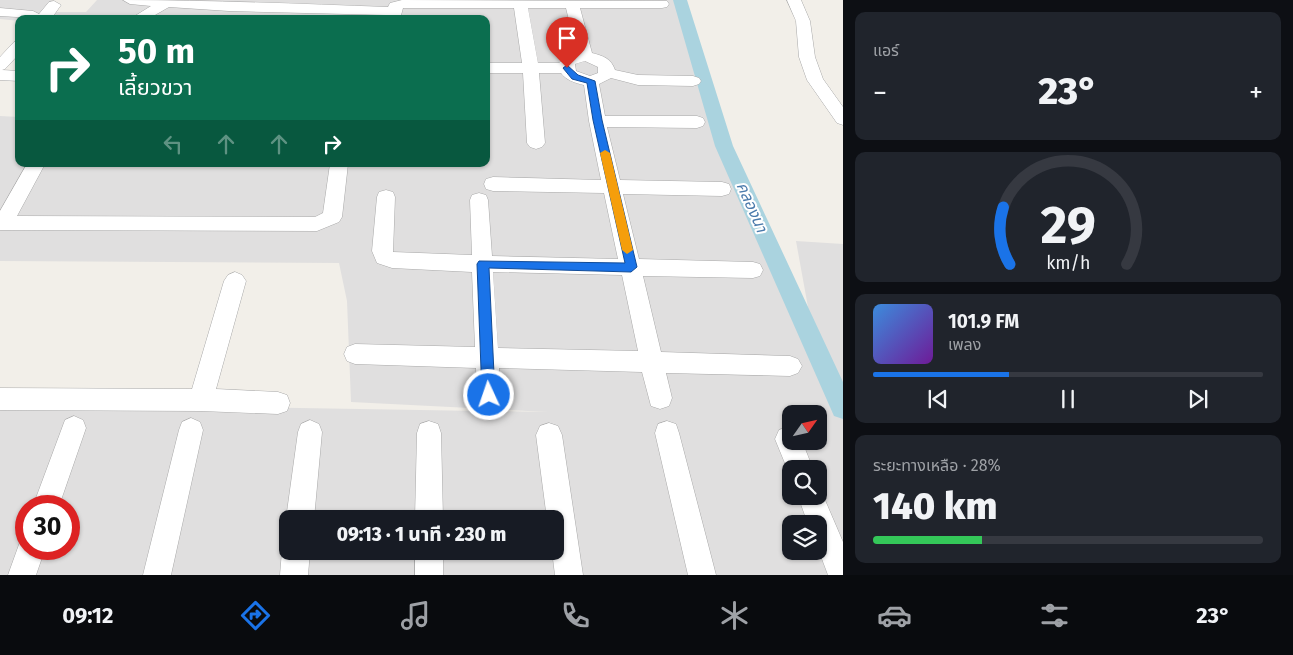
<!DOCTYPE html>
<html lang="th">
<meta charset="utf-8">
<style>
body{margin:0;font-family:"Fira Sans","Noto Sans Thai",sans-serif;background:#20242c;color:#f1f3f6;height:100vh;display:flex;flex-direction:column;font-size:19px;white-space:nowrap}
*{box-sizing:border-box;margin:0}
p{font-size:16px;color:#9ea1a6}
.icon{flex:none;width:28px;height:28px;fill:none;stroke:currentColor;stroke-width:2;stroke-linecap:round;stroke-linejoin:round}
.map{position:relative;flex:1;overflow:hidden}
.panel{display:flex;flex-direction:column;gap:12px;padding:12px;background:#0d0f14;width:450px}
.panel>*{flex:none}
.guide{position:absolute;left:15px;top:15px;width:475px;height:152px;border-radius:10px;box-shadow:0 1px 4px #0004;background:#0b6e4f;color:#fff;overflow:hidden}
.needle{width:32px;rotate:56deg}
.buttons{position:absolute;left:782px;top:405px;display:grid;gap:10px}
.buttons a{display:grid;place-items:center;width:45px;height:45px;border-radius:10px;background:#171b24;box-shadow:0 1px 4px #0004;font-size:25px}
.speed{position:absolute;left:15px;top:495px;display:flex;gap:10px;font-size:25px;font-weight:700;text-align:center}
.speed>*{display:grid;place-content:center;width:65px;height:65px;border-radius:50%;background:#171b24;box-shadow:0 1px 4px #0004;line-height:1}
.speed .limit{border:8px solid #d22;background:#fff;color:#111}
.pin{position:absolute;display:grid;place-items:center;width:42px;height:42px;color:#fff;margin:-51px -21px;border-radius:50% 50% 50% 0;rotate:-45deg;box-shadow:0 0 5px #0007}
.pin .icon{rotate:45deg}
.me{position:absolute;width:55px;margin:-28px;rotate:357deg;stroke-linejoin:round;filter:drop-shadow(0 0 4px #0008)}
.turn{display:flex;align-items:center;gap:18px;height:105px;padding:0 20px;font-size:22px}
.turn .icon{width:65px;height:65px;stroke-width:2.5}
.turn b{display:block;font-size:35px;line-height:42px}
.lanes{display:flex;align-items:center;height:48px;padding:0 20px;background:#0003;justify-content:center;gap:25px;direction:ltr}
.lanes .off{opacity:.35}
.big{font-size:38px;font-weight:800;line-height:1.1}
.panel .card{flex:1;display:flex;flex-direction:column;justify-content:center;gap:8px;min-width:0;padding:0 18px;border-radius:10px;background:#20242c}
.panel .dial{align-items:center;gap:0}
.dial svg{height:130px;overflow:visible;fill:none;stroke:#363941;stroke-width:7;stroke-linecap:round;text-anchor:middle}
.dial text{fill:#f1f3f6;stroke:none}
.song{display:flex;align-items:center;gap:15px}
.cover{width:60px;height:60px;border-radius:8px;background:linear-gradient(135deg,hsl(210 70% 55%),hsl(280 70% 35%))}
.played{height:5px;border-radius:2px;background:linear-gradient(90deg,#1a73e8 35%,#363941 35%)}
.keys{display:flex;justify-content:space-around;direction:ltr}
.heat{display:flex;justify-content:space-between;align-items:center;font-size:28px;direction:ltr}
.charge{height:8px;border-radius:4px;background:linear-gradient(90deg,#34c759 28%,#363941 0)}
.trip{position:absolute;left:279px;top:510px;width:285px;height:50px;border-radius:10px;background:#171b24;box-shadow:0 1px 4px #0004;font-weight:800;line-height:50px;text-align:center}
.menu{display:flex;height:80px;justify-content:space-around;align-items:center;background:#090b0e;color:#9ea1a6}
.menu .icon{width:35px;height:35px}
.menu .on{color:#1a73e8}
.menu b{font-size:22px;color:#f1f3f6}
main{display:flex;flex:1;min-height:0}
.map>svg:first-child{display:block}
</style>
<main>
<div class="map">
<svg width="843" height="575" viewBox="0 0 843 575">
<rect width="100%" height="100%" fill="#f2efe9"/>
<!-- residential -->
<path fill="#e0dfdf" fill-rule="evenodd" d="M 0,0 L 52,0 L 37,19 L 19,19 L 19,21 L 0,19 Z
M 97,0 L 675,0 L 697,71 L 814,340 L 796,241 L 843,244 L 843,575 L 0,575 L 0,403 L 548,412 L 351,402 L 347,301 L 339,263 L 0,261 L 0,116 L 19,117 L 19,164 L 486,164 L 486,19 L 44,19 L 49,12 L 86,12 ZM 791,414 L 819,414 L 819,441 L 791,441 ZM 791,469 L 819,469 L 819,496 L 791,496 ZM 26,506 L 69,506 L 69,549 L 26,549 ZM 288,519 L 555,519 L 555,551 L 288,551 ZM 791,524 L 819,524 L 819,551 L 791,551 Z"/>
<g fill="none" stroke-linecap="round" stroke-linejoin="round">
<!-- canal -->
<path fill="#aad3df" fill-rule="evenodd" d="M 673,0 L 687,0 L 733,146 L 843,382 L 843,419 L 834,416 L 715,146 Z"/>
<defs>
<path id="minor" d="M 123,0 C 212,0 299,4 388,7 L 390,3 L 402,0 L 667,1 L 669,4 L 667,7 L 662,8 L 580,8 L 592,53 C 603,56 611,58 615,70 L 638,75 L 693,76 L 699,78 L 701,81 L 699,84 L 693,86 L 638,85 L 611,78 L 599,84 L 605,116 L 697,116 L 703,118 L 705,122 L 703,126 L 697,128 L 607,127 L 620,180 L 722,182 L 729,184 L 731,189 L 729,194 L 722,196 L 623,194 L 639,259 L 753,262 L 760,264 L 763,270 L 760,276 L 753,278 L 643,276 L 661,352 L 790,356 L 798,359 L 802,366 L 798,373 L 790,376 L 666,373 L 672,398 L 669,406 L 660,409 L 651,406 L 642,372 L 499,368 L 501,395 L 497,403 L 489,406 L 481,403 L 477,395 L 476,368 L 355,364 L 347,361 L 344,354 L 347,347 L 355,344 L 475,347 L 472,272 L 392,268 L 377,263 L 372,251 L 377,197 L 379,192 L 386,190 L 393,192 L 395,197 L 393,252 L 472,255 L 470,200 L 472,195 L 479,193 L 486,195 L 488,200 L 492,256 L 618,259 L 604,193 L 493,191 L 486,189 L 484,184 L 486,179 L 493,177 L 601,180 L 589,121 L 584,85 C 575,83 566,80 561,73 L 539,73 L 545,143 L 542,147 L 536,149 L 530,147 L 527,143 L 523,73 L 486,73 L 486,63 L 522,63 L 514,8 L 403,8 L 400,19 L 386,19 L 386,15 L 229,11 L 169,7 L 148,19 L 130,19 L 151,6 L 130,4 ZM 528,8 L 566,8 L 577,53 L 566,56 L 559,63 L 538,63 ZM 585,61 L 598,67 L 598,73 L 590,76 L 576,71 L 575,64 ZM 493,272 L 622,275 L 638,351 L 498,348 Z
M 787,0 L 801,0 L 810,21 L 815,57 L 823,79 L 843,107 L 843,125 L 837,123 L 807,80 L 799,57 L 796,21 Z
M 54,1 L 61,5 L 51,19 L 0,16 L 0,8 L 33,11 L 39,14 L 49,2 Z
M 19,41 L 19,54 L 5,69 L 2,70 L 19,71 L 19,81 L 0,80 L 0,57 L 14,42 Z
M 27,164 L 45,164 L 17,216 L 315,217 L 323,213 L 330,164 L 348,164 L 342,217 L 339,222 L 317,231 L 0,230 L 0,211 Z
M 235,272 L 242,275 L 246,281 L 216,389 L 278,392 L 287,395 L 290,403 L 287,411 L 278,414 L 201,411 L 0,410 L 0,388 L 192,389 L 224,281 L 228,275 Z
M 74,416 L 83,420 L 86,428 L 59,506 L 33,506 L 65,420 Z
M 191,418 L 200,422 L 203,430 L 171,575 L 143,575 L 179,430 L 182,422 Z
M 310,420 L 319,424 L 322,432 L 314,519 L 288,519 L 288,522 L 286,519 L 298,432 L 301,424 Z
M 429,421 L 438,424 L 441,433 L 443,519 L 415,519 L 417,433 L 420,424 Z
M 667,421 L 676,424 L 679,433 L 716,575 L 688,575 L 655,433 L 658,424 Z
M 549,423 L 558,426 L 562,435 L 583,575 L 555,575 L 552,551 L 555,551 L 555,519 L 547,519 L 536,435 L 540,426 Z
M 788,427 L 791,428 L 791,441 L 802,441 L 813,469 L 791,469 L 791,478 L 775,439 L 779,430 Z
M 819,486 L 843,542 L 843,575 L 828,575 L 819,551 L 819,524 L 808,524 L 798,496 L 819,496 Z
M 26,537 L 26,549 L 45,549 L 36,575 L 8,575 L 21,539 Z
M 286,541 L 288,541 L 288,551 L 310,551 L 308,575 L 280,575 L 282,551 Z
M 415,551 L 443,551 L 443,575 L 415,575 Z"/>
</defs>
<!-- minor casing -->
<use href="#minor" stroke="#a9a9a9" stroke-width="1"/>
<!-- minor -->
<use href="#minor" fill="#fff" fill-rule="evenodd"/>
</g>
<!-- route -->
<path fill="#1a73e8" stroke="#114b97" d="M 567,65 L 578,75 L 595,81 L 602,120 L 637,267 L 631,272 L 489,268 L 495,395 L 493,399 L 489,401 L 484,399 L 482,395 L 477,264 L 479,261 L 625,263 L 593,120 L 587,83 L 572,79 L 563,68 Z"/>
<!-- slow -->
<path fill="#f59e0b" d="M 605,150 L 610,153 L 633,250 L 627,254 L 622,250 L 600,153 Z"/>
<g text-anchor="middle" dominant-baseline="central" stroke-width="4" stroke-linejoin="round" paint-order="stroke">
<!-- water labels -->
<g font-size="16" font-style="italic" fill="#4a7aab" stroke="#fff">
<text transform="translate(752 207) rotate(66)">คลองนา</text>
</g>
</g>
</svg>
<div class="buttons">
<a><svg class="needle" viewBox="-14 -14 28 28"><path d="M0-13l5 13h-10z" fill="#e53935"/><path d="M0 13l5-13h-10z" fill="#9ea1a6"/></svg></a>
<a><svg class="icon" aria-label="search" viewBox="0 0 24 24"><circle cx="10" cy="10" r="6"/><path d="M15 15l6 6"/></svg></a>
<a><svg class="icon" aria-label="layers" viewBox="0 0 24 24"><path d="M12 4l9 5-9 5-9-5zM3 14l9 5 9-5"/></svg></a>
</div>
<div class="speed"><div class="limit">30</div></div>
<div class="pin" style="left:567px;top:68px;background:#d93025"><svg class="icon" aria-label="arrive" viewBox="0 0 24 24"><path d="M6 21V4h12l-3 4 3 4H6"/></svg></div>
<svg class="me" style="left:489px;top:395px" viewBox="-20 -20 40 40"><circle r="17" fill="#1a73e8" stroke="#fff" stroke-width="3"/><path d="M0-11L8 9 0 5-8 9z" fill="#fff"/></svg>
<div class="trip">09:13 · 1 นาที · 230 m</div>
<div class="guide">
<div class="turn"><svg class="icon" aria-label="right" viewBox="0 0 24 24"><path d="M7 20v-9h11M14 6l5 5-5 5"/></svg><div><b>50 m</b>เลี้ยวขวา</div></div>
<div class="lanes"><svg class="icon off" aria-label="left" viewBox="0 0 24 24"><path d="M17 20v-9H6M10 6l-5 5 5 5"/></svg><svg class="icon off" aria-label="ahead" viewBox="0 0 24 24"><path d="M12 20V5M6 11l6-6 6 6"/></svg><svg class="icon off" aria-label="ahead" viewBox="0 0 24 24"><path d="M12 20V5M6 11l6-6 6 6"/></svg><svg class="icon" aria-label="right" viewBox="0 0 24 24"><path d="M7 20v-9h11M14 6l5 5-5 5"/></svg></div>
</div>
</div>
<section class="panel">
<div class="card"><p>แอร์</p>
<div class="heat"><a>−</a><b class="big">23°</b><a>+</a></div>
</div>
<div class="card dial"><svg viewBox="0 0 100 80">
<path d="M14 69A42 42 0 1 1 86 69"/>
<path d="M14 69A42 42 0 0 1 10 34" stroke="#1a73e8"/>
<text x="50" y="56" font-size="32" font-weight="700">29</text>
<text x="50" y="72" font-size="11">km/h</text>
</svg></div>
<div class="card">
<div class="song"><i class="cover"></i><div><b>101.9 FM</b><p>เพลง</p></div></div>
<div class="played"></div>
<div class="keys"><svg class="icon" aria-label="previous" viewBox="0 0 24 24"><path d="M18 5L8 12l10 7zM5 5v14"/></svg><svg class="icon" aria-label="pause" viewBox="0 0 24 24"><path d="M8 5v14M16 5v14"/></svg><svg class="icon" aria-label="next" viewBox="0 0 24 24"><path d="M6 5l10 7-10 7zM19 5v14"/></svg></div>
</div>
<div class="card"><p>ระยะทางเหลือ · 28%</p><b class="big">140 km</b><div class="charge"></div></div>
</section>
</main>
<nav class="menu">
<b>09:12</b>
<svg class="icon on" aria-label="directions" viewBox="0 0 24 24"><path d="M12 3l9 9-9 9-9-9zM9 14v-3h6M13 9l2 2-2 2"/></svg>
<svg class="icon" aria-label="music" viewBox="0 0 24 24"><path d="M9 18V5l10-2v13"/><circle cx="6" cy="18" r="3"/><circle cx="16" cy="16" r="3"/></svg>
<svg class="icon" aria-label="phone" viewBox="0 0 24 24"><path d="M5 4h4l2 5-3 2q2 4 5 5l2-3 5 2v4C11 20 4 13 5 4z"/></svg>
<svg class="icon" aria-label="climate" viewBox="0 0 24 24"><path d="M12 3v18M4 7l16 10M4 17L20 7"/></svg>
<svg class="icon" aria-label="car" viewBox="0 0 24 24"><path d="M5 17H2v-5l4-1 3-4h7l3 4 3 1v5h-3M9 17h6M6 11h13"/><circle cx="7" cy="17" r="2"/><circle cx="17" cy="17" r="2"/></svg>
<svg class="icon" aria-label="filters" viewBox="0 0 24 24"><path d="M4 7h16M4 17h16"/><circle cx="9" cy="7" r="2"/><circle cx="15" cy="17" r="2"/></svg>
<b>23°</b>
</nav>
